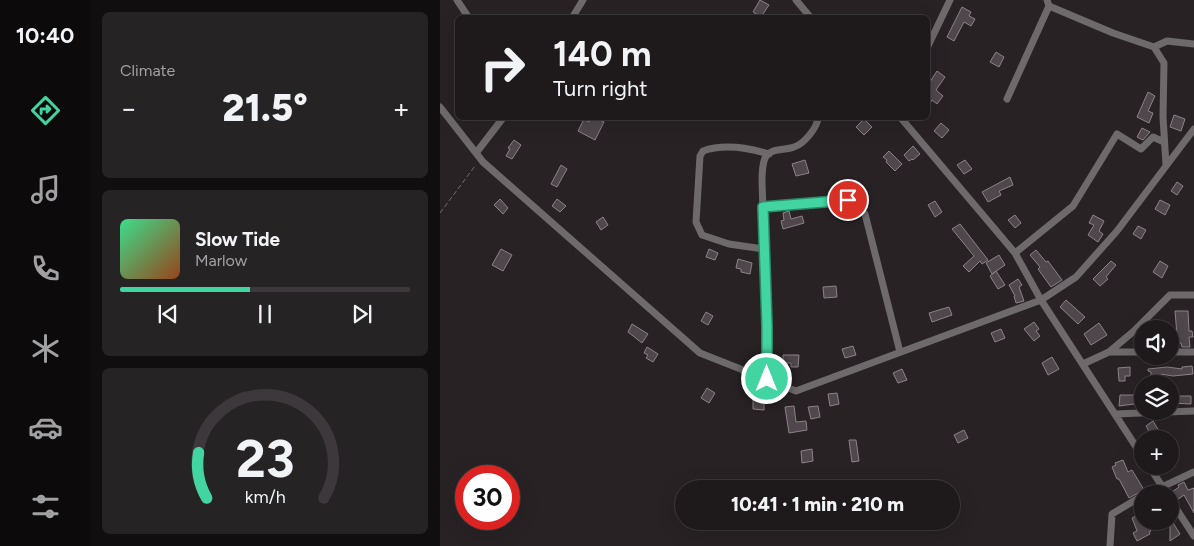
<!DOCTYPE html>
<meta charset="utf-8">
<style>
body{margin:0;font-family:Figtree,sans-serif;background:#262325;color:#f1f3f6;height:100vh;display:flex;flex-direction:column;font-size:19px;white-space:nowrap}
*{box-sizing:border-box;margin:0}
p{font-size:16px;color:#a1a1a3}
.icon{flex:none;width:28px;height:28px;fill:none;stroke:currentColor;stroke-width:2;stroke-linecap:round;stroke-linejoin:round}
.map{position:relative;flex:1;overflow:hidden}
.panel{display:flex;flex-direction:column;gap:12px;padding:12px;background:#100e0f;width:350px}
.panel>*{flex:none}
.guide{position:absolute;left:15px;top:15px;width:475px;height:105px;border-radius:8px;box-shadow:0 5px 20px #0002,0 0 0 1px #3c383b;background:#1e1a1c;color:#f1f3f6;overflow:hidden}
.tools{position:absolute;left:694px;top:320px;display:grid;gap:10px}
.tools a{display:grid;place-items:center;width:45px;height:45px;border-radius:50%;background:#1e1a1c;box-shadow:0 5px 20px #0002,0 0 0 1px #3c383b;font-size:25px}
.speed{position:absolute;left:15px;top:465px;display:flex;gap:10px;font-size:25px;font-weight:700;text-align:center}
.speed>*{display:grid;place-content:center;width:65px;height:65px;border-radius:50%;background:#1e1a1c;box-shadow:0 5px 20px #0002,0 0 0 1px #3c383b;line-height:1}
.speed .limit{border:8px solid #d22;background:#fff;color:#111}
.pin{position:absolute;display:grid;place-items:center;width:42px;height:42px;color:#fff;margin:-21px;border:2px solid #fff;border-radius:50%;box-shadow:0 1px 5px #0007}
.me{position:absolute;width:55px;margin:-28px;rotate:0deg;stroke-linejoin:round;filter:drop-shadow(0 0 4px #0008)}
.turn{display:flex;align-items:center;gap:18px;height:105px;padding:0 15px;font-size:22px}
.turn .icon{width:65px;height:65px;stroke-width:2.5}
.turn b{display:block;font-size:35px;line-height:42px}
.big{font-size:38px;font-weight:800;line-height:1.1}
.panel .widget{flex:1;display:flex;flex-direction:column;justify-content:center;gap:8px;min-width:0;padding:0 18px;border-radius:8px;background:#262325}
.panel .dial{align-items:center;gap:0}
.dial svg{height:130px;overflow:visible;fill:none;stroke:#3c383b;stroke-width:7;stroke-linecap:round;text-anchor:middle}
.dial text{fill:#f1f3f6;stroke:none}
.song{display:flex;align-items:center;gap:15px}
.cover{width:60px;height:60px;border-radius:8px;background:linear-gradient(135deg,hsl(150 70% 55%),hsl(20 70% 35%))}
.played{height:5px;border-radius:2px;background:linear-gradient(90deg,#42d4a1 45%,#3c383b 45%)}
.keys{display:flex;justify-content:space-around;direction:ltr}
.heat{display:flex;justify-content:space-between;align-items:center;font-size:28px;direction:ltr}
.trip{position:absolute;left:235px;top:480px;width:285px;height:50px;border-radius:25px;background:#1e1a1c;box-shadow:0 5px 20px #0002,0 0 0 1px #3c383b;font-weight:800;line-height:50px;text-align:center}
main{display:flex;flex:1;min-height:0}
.tab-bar{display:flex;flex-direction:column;width:90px;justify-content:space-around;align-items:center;background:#0c0a0b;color:#a1a1a3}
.tab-bar .icon{width:35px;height:35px}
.tab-bar .active{color:#42d4a1}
.tab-bar b{font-size:22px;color:#f1f3f6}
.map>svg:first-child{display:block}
</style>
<main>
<nav class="tab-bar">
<b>10:40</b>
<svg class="icon active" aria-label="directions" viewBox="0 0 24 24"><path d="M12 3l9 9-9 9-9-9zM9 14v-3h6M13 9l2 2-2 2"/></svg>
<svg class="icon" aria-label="music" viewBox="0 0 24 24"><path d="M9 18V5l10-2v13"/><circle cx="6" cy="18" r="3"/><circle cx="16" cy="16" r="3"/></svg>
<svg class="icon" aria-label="phone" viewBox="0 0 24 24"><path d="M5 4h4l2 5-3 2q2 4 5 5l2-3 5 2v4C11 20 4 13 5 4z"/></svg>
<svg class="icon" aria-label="climate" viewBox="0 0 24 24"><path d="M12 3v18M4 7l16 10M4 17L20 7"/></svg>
<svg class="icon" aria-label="car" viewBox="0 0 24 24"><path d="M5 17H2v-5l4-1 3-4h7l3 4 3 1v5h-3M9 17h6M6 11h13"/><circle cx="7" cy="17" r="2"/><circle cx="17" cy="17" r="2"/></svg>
<svg class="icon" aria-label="filters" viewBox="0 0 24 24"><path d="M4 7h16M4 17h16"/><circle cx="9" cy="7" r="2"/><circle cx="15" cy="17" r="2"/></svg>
</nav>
<section class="panel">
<div class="widget"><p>Climate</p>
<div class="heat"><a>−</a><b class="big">21.5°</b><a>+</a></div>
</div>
<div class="widget">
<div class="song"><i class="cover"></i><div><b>Slow Tide</b><p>Marlow</p></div></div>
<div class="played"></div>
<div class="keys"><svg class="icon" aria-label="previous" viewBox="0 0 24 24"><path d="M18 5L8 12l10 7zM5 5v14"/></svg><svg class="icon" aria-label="pause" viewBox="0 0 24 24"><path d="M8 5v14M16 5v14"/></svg><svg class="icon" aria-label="next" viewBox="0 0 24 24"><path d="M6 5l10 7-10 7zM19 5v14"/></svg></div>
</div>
<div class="widget dial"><svg viewBox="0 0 100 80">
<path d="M14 69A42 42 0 1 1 86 69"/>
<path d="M14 69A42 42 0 0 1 9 41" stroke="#42d4a1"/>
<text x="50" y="56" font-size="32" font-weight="700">23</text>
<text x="50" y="72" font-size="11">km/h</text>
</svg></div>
</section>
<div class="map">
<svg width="754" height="546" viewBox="0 0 754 546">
<rect width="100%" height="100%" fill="#282225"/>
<!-- building -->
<path fill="#4f474b" stroke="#8c8388" d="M 320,0 L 329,5 L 321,17 L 313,12 Z
M 522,7 L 531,12 L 529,16 L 535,19 L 531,26 L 524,22 L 514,41 L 507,37 Z
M 556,52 L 564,57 L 559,67 L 550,62 Z
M 497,71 L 505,77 L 496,90 L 503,96 L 497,104 L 492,100 L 488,107 L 488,85 Z
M 708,92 L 715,96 L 708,111 L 713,113 L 709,123 L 697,117 Z
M 734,115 L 745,119 L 741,131 L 730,127 Z
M 152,118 L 156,118 L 164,122 L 155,140 L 138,131 L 144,119 L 149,122 Z
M 424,119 L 432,127 L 424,135 L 416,127 Z
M 501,123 L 509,130 L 502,138 L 494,131 Z
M 702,128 L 710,132 L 703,140 L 697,137 Z
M 74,140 L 81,145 L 72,159 L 66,156 L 70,149 L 68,148 Z
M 473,146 L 480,154 L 473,160 L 472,159 L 469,161 L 464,155 Z
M 449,151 L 462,164 L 455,171 L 446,162 L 447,160 L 443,157 Z
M 365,160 L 369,173 L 356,176 L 352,164 Z
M 525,160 L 532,169 L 524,174 L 517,165 Z
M 121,165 L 127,169 L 117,187 L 111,184 Z
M 570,177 L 573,185 L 559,191 L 561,195 L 548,202 L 542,192 Z
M 737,182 L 743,186 L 737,195 L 731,191 Z
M 60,199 L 68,208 L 63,214 L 54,205 Z
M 117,199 L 126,206 L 120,212 L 112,206 Z
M 720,200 L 730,205 L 725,215 L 715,209 Z
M 495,201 L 502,212 L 495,217 L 488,205 Z
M 349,211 L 351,219 L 362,216 L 364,223 L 343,229 L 341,221 L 344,220 L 343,213 Z
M 575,215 L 581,223 L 575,228 L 568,220 Z
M 653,215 L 664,221 L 659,231 L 663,234 L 658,242 L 648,235 L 654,225 L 649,223 Z
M 163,217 L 168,225 L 161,230 L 156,222 Z
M 520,224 L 548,260 L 542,264 L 540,261 L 529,272 L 523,266 L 534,256 L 512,229 Z
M 698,226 L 706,230 L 701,239 L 693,234 Z
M 61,249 L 72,255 L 63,271 L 52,265 Z
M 269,249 L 278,253 L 275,260 L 266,257 Z
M 596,250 L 606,262 L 608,261 L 622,280 L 611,287 L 598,269 L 600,267 L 590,255 Z
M 559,255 L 565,265 L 552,274 L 546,263 Z
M 298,259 L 312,263 L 310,274 L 301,272 L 301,269 L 296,268 Z
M 671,261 L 676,265 L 666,277 L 668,279 L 660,286 L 653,279 Z
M 720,261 L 728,266 L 722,278 L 713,272 Z
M 556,271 L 565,285 L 558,289 L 550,276 Z
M 578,279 L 582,285 L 579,287 L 584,301 L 576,303 L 574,296 L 575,296 L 569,285 Z
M 396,286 L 397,297 L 384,298 L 383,287 Z
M 626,300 L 645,317 L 638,324 L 620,307 Z
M 509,307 L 512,315 L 492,322 L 489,313 Z
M 735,311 L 748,311 L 749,331 L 752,331 L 753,337 L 749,337 L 750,347 L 742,347 L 741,343 L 730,343 L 730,336 L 737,335 Z
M 266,312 L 273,316 L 268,325 L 261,321 Z
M 594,322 L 599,329 L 596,331 L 600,336 L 594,341 L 584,329 Z
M 659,323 L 667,335 L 651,345 L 644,334 Z
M 192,324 L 208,334 L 202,343 L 188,332 Z
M 561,329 L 565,338 L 555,342 L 551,333 Z
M 413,346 L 416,355 L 405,358 L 402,349 Z
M 207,347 L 218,354 L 213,362 L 206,358 L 208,355 L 204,353 Z
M 343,355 L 359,355 L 358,367 L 351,367 L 351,363 L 343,363 Z
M 612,357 L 619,369 L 608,375 L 602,363 Z
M 752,366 L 753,374 L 733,376 L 721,374 L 721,379 L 711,379 L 711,372 L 708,371 L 708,369 L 727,367 L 742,369 L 742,367 Z
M 690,367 L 690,376 L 685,376 L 685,381 L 679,381 L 678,368 Z
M 462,369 L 467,380 L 458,383 L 453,373 Z
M 267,388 L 275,393 L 269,403 L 261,398 Z
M 397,393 L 399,404 L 390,406 L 388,394 Z
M 680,395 L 702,395 L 702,403 L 679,406 Z
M 730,396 L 751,396 L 751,404 L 730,403 Z
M 313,400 L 324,401 L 324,410 L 313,409 Z
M 354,406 L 356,422 L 366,421 L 367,430 L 349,433 L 345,407 Z
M 378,406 L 380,417 L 371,419 L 368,407 Z
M 713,421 L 719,431 L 711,435 L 706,426 Z
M 524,430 L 528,438 L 518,443 L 514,435 Z
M 409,440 L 416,440 L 419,461 L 412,462 Z
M 372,449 L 373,461 L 362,463 L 361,451 Z
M 683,460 L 688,472 L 692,470 L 704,490 L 689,498 L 679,479 L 677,479 L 672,467 L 676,465 L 675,463 Z
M 744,482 L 748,490 L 754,488 L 754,513 L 744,495 L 737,500 L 732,494 L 732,492 L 739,487 L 738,485 Z
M 702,513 L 702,521 L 706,521 L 711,531 L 709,532 L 710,534 L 697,541 L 693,533 L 697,531 L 692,518 Z
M 730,518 L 740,534 L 730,541 Z"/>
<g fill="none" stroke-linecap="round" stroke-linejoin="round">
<!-- path -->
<path stroke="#726c6f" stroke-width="1" stroke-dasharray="5 2.5" stroke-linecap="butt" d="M 0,213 L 35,166"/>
<!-- street -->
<path stroke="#6e6a6c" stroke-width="7" d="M 17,0 L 29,18
M 356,0 L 371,18
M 607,0 L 609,6 L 673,33 L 714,47 L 727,41 L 754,44
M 132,18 L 143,0
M 488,46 L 510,0
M 714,47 L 724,63 L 723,117 L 726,165
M 567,99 L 609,6
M 0,107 L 36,153
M 63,118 L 36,153 L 43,162 L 260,353 L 356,391 L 601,300 L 636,277 L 677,231 L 754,129
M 461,118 L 575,253 L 601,300 L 702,456
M 323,207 L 408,200 L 425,214 L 460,352
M 324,249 L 289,244 L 262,235 L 256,222 L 260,156 L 263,151 C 283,144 309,148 329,154
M 575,253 L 633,206 L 677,134 L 701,149 L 713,137 L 724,142
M 669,352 L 694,331 L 730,295 L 754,295
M 730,352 L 754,352
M 643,364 L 669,352 L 702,352
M 327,379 L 327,325 L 322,182 C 322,174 322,165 325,158 C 331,147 344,151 354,147 C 364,144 377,128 378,118
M 675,414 L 754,411
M 709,466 L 727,494
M 707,494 L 754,472
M 730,499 L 754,536
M 670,546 L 672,514 L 702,496"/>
</g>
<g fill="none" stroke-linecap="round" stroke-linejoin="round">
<defs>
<path id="route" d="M 327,379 L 327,326 L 323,207 L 408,200"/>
</defs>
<!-- route casing -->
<use href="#route" stroke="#2b8a69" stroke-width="12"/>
<!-- route -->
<use href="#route" stroke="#42d4a1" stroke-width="9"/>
</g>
</svg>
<div class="tools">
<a><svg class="icon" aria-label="sound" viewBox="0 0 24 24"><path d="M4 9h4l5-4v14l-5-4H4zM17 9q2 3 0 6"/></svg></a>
<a><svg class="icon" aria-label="layers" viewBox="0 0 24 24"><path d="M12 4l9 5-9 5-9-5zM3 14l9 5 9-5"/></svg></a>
<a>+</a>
<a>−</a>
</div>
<div class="speed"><div class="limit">30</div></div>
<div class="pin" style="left:408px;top:200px;background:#d93025"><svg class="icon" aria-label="arrive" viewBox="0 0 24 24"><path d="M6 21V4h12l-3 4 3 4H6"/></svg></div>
<svg class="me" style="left:327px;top:379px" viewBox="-20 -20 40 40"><circle r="17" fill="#42d4a1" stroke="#fff" stroke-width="3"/><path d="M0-11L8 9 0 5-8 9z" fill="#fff"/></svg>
<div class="trip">10:41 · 1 min · 210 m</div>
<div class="guide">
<div class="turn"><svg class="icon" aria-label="right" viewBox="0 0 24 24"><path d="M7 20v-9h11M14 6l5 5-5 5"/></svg><div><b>140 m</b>Turn right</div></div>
</div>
</div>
</main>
